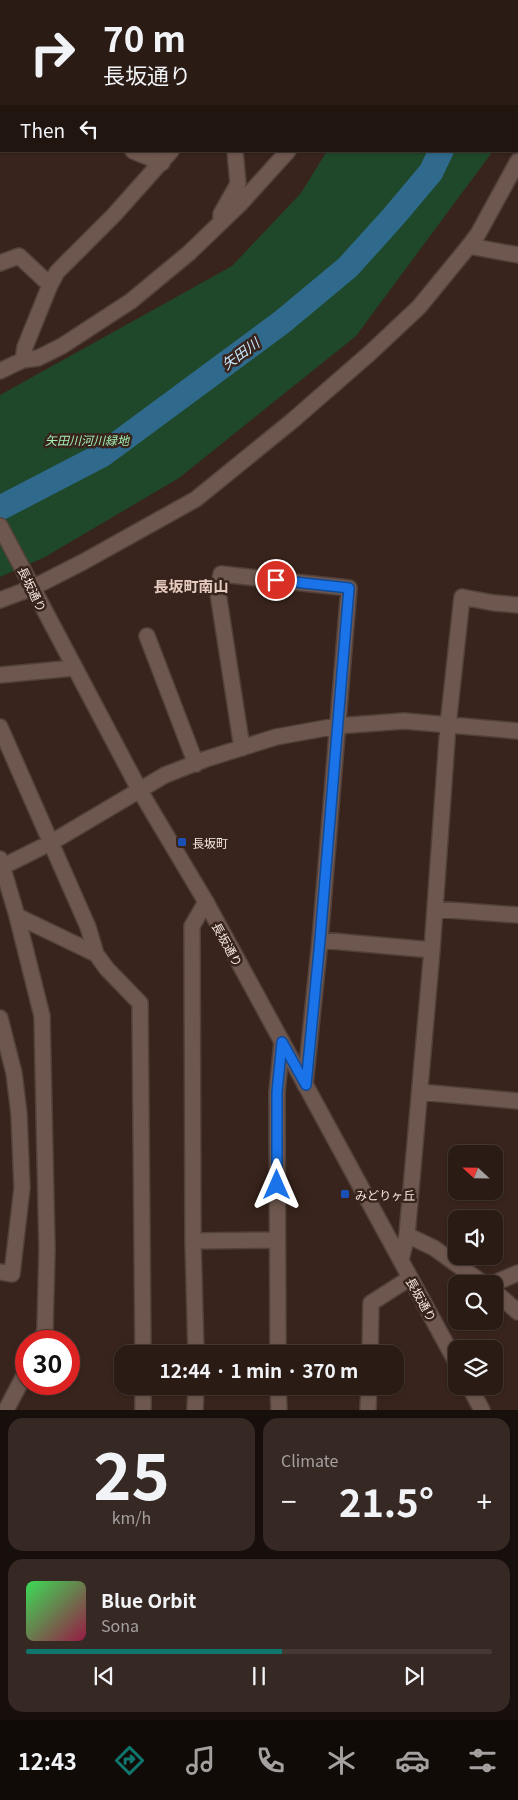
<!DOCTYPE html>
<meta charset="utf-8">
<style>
body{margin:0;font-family:Georgia,"Noto Sans JP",serif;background:#362822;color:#f1f3f6;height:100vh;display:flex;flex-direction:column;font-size:19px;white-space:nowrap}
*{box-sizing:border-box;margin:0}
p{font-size:16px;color:#a5a1a0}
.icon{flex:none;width:28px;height:28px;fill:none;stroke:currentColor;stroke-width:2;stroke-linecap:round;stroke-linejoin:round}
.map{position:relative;height:1410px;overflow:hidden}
.details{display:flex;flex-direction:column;gap:8px;padding:8px;background:#170f0c;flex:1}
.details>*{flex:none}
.guide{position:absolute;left:0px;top:0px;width:519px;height:152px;box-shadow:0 1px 4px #0004,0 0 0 1px #463934;background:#2a1b15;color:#f1f3f6;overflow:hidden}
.needle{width:32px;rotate:292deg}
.tools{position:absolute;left:448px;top:1145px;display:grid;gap:10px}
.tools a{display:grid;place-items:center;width:55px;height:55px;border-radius:10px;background:#2a1b15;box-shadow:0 1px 4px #0004,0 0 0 1px #463934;font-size:25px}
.speed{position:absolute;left:15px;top:1330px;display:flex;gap:10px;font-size:25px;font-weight:700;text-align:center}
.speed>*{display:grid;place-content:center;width:65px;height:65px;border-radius:50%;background:#2a1b15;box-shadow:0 1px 4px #0004,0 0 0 1px #463934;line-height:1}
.speed .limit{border:8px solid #d22;background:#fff;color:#111}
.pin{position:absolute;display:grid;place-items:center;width:42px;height:42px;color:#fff;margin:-21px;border:2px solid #fff;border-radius:50%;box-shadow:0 1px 5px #0007}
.me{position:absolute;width:55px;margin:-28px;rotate:0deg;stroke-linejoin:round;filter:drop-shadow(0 0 4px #0008)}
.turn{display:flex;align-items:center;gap:18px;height:105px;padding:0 20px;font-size:22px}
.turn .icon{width:65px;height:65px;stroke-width:2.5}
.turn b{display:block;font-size:35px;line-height:42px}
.then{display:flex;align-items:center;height:48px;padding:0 20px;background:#0003;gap:10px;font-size:19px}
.big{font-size:38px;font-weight:700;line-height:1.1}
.details .widget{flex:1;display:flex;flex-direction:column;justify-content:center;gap:8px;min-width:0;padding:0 18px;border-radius:15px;background:#362822}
.details .dial{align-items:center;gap:0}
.dial b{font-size:65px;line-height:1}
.song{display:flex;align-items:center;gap:15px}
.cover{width:60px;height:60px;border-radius:8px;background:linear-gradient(135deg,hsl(130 70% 55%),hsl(340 70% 35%))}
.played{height:5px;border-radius:2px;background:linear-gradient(90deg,#0f766e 55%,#463934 55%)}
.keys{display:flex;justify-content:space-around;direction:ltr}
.heat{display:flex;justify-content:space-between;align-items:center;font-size:28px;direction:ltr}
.details .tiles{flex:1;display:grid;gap:8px;grid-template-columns:1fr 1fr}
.widget:last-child{grid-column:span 2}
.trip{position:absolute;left:114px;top:1345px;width:290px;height:50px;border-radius:15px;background:#2a1b15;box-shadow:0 1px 4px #0004,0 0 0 1px #463934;font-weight:700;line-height:50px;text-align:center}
.tabs{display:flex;height:80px;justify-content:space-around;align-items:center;background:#110b08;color:#a5a1a0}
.tabs .icon{width:35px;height:35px}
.tabs .active{color:#0f766e}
.tabs b{font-size:22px;color:#f1f3f6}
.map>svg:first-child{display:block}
</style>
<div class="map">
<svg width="518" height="1410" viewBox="0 0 518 1410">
<rect width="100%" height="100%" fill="#38241c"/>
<!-- green -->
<path fill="#1f4729" d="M 408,0 L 518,0 L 518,119 L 518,1 L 408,1 Z
M 327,151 L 493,151 L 356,336 L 179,478 L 45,557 L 0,577 L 0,395 L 232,266 L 301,193 Z"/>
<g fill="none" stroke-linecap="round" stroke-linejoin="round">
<!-- river -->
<path stroke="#2f698b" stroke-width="25" d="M 489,0 L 489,1
M 0,508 L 102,455 L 282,322 L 348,267 L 394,216 L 431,172 L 441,151"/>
<defs>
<path id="street" d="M 26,1 L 26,0
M 286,1 L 287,0
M 387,1 L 387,0
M 0,61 L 1,58
M 0,98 L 1,99
M 133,151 L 162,163
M 518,161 L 478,234 L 469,246 L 518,255
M 221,218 L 221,214 L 238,184 L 235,151
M 0,263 L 19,256 L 50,285
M 23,360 L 25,347 L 50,285 L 57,272 L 114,215 L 171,151
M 0,371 L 23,360 L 38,358 L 62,346 L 131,301 L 189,253 L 241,203 L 288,151
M 147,636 L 196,764
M 0,675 L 74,668
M 0,727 L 88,927 L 96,954 L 107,969 L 140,1003 L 143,1354
M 242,748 L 218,593 L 221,574 L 349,588 L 320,940 L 305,1085
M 0,859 L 17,916 L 42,1016 L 47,1249 L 45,1329 L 42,1341
M 0,868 L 52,842 L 165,775 L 206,759 L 276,737 L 337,726 L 404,721 L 518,731
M 435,909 L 518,915
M 17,916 L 96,954
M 320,940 L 432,950
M 0,1018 L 14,1073 L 19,1114 L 22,1188 L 12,1274 L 0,1272
M 420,1092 L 518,1101
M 407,1235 L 434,1248 L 484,1284
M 193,1241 L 277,1240
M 401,1260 L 407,1235 L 432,950 L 448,725 L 462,597 L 494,603 L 518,605
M 492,1284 L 518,1273
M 494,1291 L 518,1312
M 196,1354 L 193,1241 L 192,926 L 206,902
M 278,1354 L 277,1092 L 282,1042
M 370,1354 L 371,1303 L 410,1278
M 143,1386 L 143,1410
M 278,1386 L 279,1410
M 6,1410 L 26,1372
M 195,1410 L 196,1386
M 368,1410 L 369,1386"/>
<path id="secondary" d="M 0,526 L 140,791 L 206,902 L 456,1362
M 0,600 L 32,588 L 83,562 L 196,499 L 292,421 L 370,353 L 419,307 L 469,246
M 469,1386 L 482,1410"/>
</defs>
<!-- street casing -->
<use href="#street" stroke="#52413b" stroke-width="18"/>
<!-- secondary casing -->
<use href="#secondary" stroke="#52413b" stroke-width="18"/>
<!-- street -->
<use href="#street" stroke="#6e574e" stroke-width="15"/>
<!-- secondary -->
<use href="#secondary" stroke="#6e574e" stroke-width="15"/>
</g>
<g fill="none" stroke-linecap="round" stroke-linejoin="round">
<defs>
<path id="route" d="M 276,580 L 349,588 L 320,940 L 306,1085 L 282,1042 L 277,1092 L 277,1185"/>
</defs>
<!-- route casing -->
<use href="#route" stroke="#114b97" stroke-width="12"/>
<!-- route -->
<use href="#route" stroke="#1a73e8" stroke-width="9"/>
</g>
<!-- markers -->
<g fill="#1a4fb4" stroke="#38241c" stroke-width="2">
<rect x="177" y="837" width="10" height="10" rx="2.5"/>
<rect x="340" y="1189" width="10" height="10" rx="2.5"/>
</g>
<g text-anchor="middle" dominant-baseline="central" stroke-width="5" stroke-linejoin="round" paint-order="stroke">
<!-- park labels -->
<g font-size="12" font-style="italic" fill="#a3eeb2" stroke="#38241c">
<text x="87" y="439">矢田川河川緑地</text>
</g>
<!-- street labels -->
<g font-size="12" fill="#f5e7e1" stroke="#38241c">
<text transform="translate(33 589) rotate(64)">長坂通り</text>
<text transform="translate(228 944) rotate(61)">長坂通り</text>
<text transform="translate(422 1299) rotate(61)">長坂通り</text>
</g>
<!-- poi labels -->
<g font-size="12" fill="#f5e7e1" stroke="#38241c" text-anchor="start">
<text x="192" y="842">長坂町</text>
<text x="355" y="1194">みどりヶ丘</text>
</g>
<!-- water labels -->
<g font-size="14" font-style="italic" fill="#c7e7fc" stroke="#38241c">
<text transform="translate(240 353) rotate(-36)">矢田川</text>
</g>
<!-- quarter labels -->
<g font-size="15" font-weight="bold" fill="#e6cbc0" stroke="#38241c">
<text x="191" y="585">長坂町南山</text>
</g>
</g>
</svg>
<div class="tools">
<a><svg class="needle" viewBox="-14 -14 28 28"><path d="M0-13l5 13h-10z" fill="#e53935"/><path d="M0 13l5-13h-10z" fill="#a5a1a0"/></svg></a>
<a><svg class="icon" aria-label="sound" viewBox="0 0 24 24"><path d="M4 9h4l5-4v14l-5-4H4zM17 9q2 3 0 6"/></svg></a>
<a><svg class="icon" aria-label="search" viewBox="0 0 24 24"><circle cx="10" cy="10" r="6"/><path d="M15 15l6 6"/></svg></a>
<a><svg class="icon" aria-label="layers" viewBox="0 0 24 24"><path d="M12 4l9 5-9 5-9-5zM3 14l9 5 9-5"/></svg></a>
</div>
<div class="speed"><div class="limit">30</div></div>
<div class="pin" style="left:276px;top:580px;background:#d93025"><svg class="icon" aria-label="arrive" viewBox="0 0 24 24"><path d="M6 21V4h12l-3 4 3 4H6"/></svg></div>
<svg class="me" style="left:277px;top:1185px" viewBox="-20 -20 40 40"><path d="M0-17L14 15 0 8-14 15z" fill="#1a73e8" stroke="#fff" stroke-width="4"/></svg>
<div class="trip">12:44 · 1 min · 370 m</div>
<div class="guide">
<div class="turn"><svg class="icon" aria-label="right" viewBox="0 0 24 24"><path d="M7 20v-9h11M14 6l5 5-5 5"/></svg><div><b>70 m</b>長坂通り</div></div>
<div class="then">Then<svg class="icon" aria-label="left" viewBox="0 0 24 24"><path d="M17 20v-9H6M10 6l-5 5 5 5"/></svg></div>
</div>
</div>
<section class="details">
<div class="tiles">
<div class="widget dial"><b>25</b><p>km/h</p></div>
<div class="widget"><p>Climate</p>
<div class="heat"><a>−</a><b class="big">21.5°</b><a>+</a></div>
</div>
<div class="widget">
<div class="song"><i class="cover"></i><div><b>Blue Orbit</b><p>Sona</p></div></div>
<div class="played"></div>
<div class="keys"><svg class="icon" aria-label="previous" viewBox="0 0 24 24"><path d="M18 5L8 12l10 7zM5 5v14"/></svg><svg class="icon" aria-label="pause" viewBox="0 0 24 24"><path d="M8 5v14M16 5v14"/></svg><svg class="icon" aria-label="next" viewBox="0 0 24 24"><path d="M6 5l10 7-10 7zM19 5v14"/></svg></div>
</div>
</div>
</section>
<nav class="tabs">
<b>12:43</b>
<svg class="icon active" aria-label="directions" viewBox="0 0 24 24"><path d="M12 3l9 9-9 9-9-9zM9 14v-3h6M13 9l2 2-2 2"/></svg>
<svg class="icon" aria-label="music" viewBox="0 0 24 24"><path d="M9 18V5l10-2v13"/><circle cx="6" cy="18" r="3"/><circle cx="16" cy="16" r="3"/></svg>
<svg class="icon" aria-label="phone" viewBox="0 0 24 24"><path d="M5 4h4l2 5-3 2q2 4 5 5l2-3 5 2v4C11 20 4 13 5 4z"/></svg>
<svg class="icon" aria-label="climate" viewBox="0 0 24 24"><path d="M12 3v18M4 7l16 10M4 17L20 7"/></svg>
<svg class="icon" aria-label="car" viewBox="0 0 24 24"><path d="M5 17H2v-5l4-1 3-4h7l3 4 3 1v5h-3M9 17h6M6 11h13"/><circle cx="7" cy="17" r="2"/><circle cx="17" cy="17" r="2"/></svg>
<svg class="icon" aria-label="filters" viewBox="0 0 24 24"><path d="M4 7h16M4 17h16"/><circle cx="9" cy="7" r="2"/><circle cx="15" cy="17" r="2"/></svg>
</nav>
